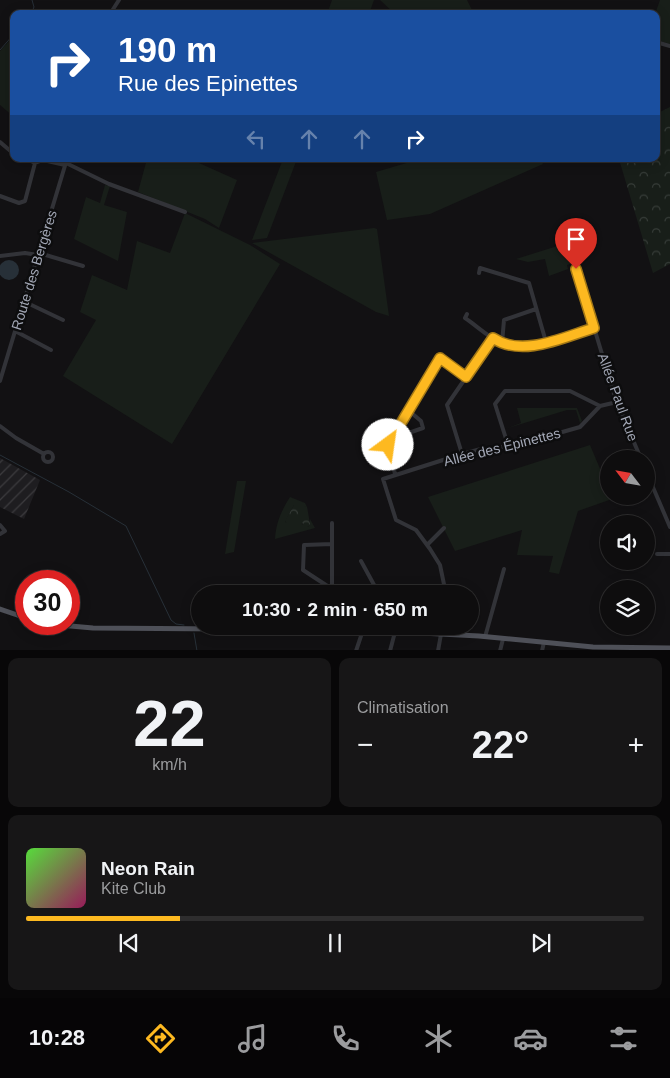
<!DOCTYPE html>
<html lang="fr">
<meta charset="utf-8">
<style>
body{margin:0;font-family:Helvetica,sans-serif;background:#171617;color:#f1f3f6;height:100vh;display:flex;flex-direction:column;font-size:19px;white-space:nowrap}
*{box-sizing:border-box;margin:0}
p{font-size:16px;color:#9b9c9e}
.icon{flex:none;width:28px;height:28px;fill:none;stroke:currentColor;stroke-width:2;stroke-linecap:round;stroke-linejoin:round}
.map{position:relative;height:650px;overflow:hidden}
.panel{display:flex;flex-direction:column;gap:8px;padding:8px;background:#080708;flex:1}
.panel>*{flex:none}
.hud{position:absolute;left:10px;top:10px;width:650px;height:152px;border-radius:10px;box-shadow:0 2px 12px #0003,0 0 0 1px #2e2d2e;background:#1a4fa0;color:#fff;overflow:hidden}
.needle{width:32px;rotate:301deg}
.controls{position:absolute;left:600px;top:450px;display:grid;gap:10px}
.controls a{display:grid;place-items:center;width:55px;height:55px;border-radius:50%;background:#0e0d0e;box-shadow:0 2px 12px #0003,0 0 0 1px #2e2d2e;font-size:25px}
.speed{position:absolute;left:15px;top:570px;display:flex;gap:10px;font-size:25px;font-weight:700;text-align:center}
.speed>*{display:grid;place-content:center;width:65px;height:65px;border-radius:50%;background:#0e0d0e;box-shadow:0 2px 12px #0003,0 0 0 1px #2e2d2e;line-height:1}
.speed .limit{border:8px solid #d22;background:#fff;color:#111}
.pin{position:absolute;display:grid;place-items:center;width:42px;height:42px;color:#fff;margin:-51px -21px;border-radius:50% 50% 50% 0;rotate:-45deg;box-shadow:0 0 5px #0007}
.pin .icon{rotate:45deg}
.me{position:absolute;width:55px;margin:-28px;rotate:31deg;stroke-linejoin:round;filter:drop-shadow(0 0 4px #0008)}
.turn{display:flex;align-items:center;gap:18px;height:105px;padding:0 25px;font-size:22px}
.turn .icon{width:65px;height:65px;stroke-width:2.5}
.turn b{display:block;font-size:35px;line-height:42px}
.lanes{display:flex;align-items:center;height:48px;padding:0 25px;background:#0003;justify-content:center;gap:25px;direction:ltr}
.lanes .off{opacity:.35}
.big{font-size:38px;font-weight:800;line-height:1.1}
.panel .card{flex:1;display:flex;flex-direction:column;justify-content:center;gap:8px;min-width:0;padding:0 18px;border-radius:10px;background:#171617}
.panel .dial{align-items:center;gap:0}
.dial b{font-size:65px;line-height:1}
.song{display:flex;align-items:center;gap:15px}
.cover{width:60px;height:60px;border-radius:8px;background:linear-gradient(135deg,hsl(110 70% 55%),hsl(330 70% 35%))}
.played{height:5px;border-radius:2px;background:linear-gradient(90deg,#fdb920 25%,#2e2d2e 25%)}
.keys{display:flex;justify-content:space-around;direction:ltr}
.heat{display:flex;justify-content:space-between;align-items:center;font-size:28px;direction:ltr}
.panel .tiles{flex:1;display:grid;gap:8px;grid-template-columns:1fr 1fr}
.card:last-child{grid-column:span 2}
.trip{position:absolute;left:191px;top:585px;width:288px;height:50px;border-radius:25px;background:#0e0d0e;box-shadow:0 2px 12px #0003,0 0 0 1px #2e2d2e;font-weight:800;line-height:50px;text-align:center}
.dock{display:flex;height:80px;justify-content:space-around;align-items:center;background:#060506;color:#9b9c9e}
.dock .icon{width:35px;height:35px}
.dock .selected{color:#fdb920}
.dock b{font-size:22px;color:#f1f3f6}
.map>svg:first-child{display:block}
</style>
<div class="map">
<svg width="670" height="651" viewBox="0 0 670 651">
<defs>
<pattern id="industrial-furrows" width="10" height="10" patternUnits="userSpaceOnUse" patternTransform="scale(1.25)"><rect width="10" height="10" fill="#1e1d20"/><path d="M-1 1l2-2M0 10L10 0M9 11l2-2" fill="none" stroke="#3c3b3e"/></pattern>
<pattern id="forest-crowns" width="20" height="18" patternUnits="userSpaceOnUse" patternTransform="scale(1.25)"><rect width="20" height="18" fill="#181e19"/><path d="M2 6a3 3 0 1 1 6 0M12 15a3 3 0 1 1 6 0" fill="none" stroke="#363c38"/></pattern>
</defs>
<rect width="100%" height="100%" fill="#121113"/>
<!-- industrial -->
<path fill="url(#industrial-furrows)" d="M 0,458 L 40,480 L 24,519 L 0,507 Z"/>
<!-- green -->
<path fill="#181e19" d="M 332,0 L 374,0 L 369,14 L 327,14 Z
M 380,0 L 467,0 L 474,14 L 395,14 Z
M 660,0 L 670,0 L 670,44 L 656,40 L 655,14 Z
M 9,41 L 14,43 L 14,117 L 0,105 L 0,51 Z
M 147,159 L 190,159 L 237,180 L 219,228 L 205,219 L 138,192 Z
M 283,159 L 297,159 L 267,238 L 252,240 Z
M 420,159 L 540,159 L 543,164 L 430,214 L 387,220 L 376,172 Z
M 105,185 L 110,186 L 104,205 L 127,212 L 118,261 L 74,239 L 86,197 L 100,203 Z
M 185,213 L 250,245 L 280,264 L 172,444 L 63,376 L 96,320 L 80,312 L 92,275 L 127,290 L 137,241 L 170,253 Z
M 374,228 L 377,229 L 389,316 L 376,312 L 252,243 Z
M 567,243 L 573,263 L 567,265 L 568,269 L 549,276 L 545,259 L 528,262 L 516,259 Z
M 517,408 L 577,408 L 582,421 L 580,423 L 576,410 L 567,410 L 505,429 L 521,423 Z
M 590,445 L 609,490 L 609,496 L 612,499 L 578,511 L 559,574 L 549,572 L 553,556 L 517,555 L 522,530 L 455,551 L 428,497 Z
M 237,481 L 246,481 L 234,552 L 225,554 Z
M 290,497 L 305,503 L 307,507 L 294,505 L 285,522 L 301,525 L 305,523 L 308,527 L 310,524 L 310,519 L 315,528 L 275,539 C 276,523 281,511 290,497 Z"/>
<!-- forest -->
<path fill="url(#forest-crowns)" d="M 670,107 L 670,264 L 653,273 L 619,159 L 656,159 L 656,114 Z
M 298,504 L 307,507 L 310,524 L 308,527 L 302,523 L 301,529 L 296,532 L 285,521 L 294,505 Z"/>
<!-- water -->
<path fill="#273038" d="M-1 270a10 10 0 1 1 20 0a10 10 0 1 1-20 0Z"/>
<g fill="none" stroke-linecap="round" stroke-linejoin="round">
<!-- stream -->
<path stroke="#273038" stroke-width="1" d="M 31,14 L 34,7 L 32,0
M 0,50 L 14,34
M 0,455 L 69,492 L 126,526 L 171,620 L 176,624 L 184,625
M 194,633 L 197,651"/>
<!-- minor -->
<path stroke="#323338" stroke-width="4" d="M 110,14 L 119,0
M 656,42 L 670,46
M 0,142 L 14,154
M 27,159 L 35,163
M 35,163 L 43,160 L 65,165
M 66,163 L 109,184 L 185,212
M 0,196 L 19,203 L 25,201 L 35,163
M 570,248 L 615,397 L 641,459
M 39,253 L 83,266
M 0,256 L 25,253 L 38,255
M 479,273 L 480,268 L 529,283 L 546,342
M 23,301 L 63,320
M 467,314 L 465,318 C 477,326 489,338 503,344 C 528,354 570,335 594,328
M 15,331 L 51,350
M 502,343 L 504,320 L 536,309
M 0,381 L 67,159
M 0,426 L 16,438 L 44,454
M 391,439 L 423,428 L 421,421 L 408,410
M 508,445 L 495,404 L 505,391 L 570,391 L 600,406
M43 457a5 5 0 1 1 10 0a5 5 0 1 1-10 0Z
M 462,454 L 447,405 L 493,338
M 646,471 L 670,527
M 395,474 L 388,445 L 440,358 L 466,377
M 332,523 L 332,589 L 341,594
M 0,525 L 5,531 L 0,534
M 332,544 L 304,545 L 303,570 L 332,589
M 427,545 L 444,528
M 657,554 L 670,554
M 361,561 L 379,594
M 446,594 L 440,565 L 430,549 L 416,530 L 396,520 L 383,479 L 462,454 L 481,449 L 490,451 L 508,445 L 513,446 L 580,427 L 600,406 L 617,402
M 396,626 L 398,632
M 454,634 L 454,626
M 485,637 L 504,569
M 356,651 L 363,630
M 390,651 L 395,632
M 438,651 L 441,634
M 500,651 L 503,639
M 542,651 L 544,642"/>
<!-- major -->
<path stroke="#4e5058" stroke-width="5" d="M 0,609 L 26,618
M 48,624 L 93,628 L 363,630 L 479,636 L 593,647 L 670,648"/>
</g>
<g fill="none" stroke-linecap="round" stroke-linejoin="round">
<defs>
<path id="route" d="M 388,445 L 440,358 L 466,377 L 493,338 C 522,358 564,337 594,328 L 576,269"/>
</defs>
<!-- route casing -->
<use href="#route" stroke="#a47815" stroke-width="12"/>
<!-- route -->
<use href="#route" stroke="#fdb920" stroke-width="9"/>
</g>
<g text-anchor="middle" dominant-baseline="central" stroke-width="5" stroke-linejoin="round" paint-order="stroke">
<!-- street labels -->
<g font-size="14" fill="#a2a7b5" stroke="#0d0d0e">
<text transform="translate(34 270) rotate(-73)">Route des Bergères</text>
<text transform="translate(618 397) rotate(70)">Allée Paul Rue</text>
<text transform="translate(502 447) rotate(-14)">Allée des Épinettes</text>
</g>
</g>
</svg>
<div class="controls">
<a><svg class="needle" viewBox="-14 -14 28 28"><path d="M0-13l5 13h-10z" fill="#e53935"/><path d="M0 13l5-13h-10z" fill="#9b9c9e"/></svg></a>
<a><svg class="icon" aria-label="sound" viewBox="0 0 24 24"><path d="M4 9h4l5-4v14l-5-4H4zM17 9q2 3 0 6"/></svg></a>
<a><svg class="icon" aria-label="layers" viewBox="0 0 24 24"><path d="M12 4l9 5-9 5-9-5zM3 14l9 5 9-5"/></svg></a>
</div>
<div class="speed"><div class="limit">30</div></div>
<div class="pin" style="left:576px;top:269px;background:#d93025"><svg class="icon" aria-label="arrive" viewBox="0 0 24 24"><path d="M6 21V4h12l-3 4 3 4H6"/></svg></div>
<svg class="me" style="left:388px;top:445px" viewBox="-20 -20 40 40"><circle r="19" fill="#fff"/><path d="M0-13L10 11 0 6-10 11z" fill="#fdb920"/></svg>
<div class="trip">10:30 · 2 min · 650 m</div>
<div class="hud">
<div class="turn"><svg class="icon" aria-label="right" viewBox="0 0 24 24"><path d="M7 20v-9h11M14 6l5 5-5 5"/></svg><div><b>190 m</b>Rue des Epinettes</div></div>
<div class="lanes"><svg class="icon off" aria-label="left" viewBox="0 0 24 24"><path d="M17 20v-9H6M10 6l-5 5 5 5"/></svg><svg class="icon off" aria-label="ahead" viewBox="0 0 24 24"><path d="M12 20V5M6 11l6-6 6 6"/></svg><svg class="icon off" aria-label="ahead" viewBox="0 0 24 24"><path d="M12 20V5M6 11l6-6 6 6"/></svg><svg class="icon" aria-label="right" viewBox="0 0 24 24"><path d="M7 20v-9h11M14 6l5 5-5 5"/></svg></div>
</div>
</div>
<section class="panel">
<div class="tiles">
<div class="card dial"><b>22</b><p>km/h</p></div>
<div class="card"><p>Climatisation</p>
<div class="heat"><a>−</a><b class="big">22°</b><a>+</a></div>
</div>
<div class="card">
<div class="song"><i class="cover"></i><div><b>Neon Rain</b><p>Kite Club</p></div></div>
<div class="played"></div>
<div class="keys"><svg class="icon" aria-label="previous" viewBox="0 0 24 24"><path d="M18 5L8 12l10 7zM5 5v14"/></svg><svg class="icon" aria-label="pause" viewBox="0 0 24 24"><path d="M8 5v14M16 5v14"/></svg><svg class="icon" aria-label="next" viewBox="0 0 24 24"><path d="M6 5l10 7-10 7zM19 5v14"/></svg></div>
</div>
</div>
</section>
<nav class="dock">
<b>10:28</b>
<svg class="icon selected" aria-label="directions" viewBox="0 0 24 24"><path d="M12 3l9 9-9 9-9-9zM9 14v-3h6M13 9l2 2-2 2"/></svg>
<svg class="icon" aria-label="music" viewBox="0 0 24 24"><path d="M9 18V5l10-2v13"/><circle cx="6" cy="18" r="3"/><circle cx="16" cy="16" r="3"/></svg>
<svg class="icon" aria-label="phone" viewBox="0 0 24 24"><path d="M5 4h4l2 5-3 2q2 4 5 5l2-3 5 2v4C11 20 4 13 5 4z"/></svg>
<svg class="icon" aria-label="climate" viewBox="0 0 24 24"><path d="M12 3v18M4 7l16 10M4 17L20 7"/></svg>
<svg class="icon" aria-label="car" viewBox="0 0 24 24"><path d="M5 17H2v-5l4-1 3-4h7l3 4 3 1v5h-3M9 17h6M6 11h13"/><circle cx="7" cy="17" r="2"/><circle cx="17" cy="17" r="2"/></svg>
<svg class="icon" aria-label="filters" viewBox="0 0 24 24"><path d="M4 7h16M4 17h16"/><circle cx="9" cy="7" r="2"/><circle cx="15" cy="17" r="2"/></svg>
</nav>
